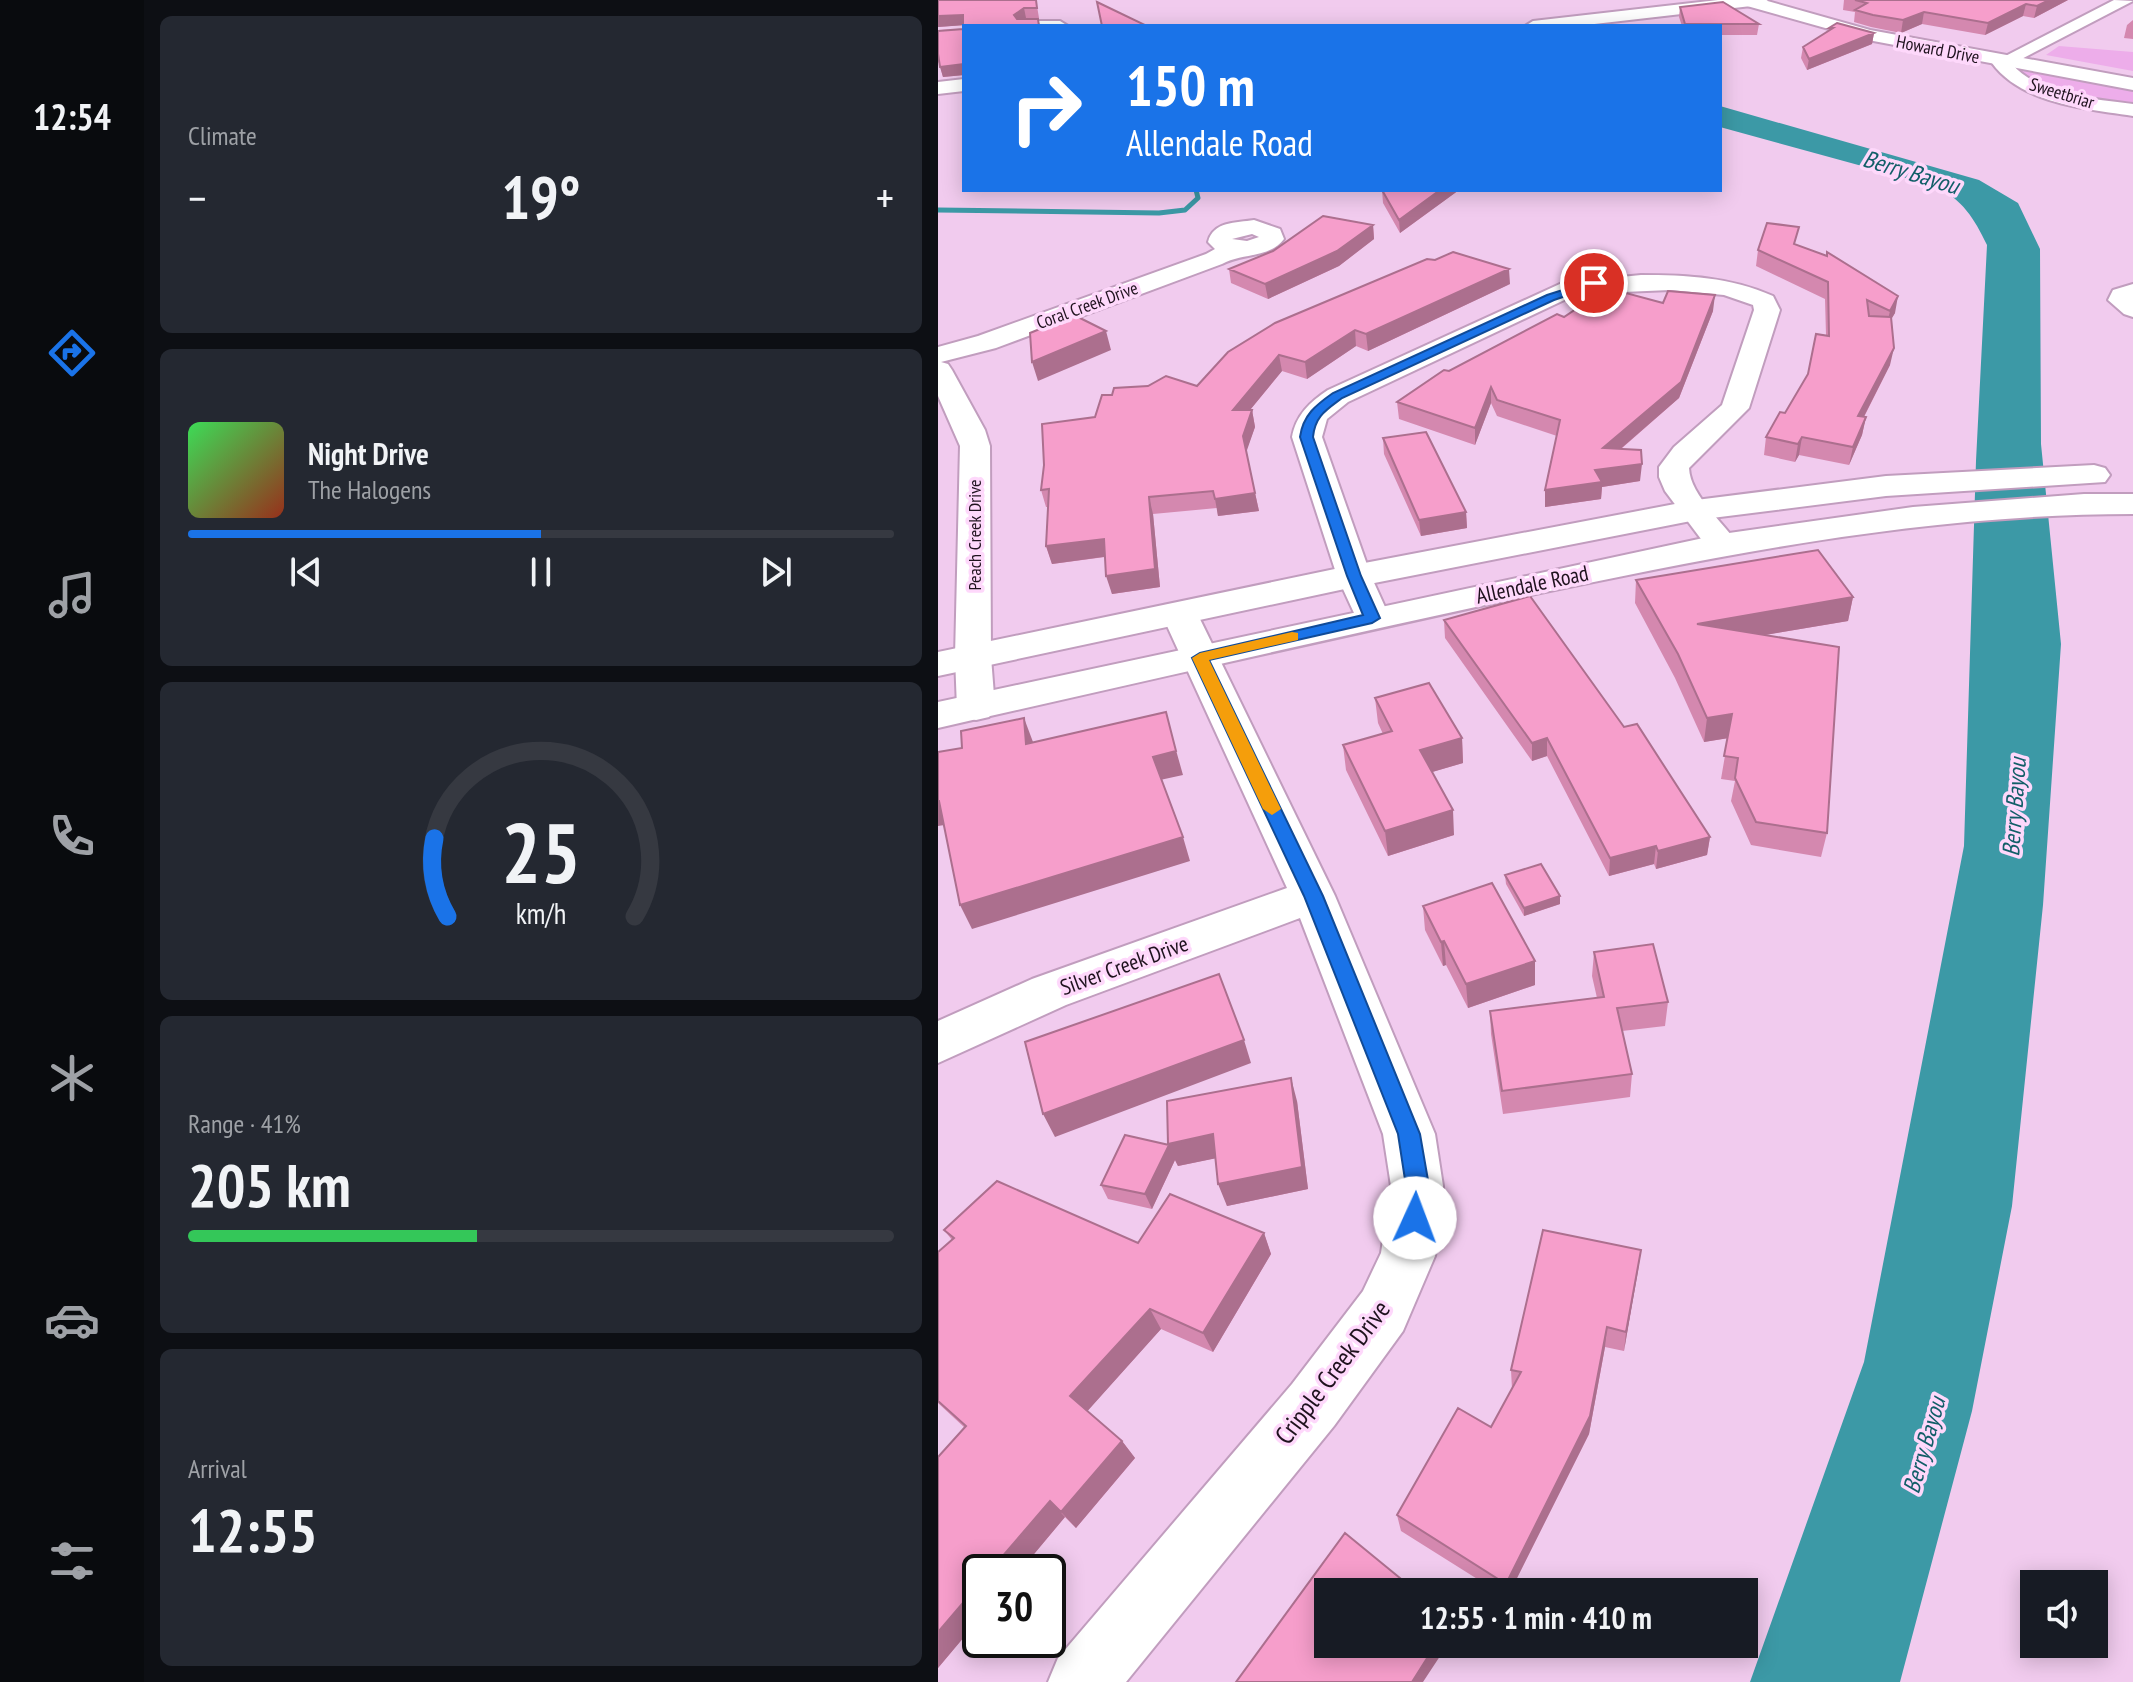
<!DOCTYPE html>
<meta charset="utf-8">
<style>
body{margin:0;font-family:"PT Sans Narrow",sans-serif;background:#242831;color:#f1f3f6;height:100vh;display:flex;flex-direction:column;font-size:30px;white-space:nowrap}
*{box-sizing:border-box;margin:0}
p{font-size:26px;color:#9ea1a6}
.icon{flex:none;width:44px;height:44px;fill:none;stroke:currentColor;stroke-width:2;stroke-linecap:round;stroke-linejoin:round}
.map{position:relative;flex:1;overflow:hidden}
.sheet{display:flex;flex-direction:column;gap:16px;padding:16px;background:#0d0f14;width:794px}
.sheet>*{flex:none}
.banner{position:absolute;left:24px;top:24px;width:760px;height:168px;border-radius:0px;box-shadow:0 4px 20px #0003;background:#1a73e8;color:#fff;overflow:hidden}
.buttons{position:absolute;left:1082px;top:1570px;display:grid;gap:16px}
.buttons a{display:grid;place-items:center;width:88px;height:88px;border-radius:0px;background:#171b24;box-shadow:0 4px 20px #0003;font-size:40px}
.speed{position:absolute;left:24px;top:1554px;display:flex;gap:16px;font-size:40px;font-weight:700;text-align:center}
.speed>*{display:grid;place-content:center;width:104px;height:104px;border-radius:50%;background:#171b24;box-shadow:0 4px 20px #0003;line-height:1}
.speed .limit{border:4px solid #111;border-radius:12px;background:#fff;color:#111}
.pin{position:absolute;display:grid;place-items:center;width:68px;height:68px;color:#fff;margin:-34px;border:4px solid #fff;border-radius:50%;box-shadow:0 2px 8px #0007}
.me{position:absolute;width:88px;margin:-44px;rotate:2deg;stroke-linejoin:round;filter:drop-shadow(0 0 6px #0008)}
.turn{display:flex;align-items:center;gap:28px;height:168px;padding:0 32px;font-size:36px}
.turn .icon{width:104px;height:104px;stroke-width:2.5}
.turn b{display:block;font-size:56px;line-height:68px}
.big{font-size:60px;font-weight:800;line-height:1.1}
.sheet .tile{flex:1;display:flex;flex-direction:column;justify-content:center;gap:12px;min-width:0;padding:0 28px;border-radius:12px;background:#242831}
.sheet .dial{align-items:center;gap:0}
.dial svg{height:208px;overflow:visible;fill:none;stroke:#363941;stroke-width:7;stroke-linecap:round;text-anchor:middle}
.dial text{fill:#f1f3f6;stroke:none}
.song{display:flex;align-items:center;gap:24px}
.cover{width:96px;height:96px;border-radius:12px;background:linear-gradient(135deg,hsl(130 70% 55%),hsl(10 70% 35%))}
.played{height:8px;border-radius:4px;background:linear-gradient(90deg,#1a73e8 50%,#363941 50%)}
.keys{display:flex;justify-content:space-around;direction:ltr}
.heat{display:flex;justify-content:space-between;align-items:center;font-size:44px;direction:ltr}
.charge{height:12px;border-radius:6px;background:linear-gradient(90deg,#34c759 41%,#363941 0)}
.trip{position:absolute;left:376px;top:1578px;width:444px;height:80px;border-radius:0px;background:#171b24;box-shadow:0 4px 20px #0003;font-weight:800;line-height:80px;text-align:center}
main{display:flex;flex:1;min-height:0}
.tab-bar{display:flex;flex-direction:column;width:144px;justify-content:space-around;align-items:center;background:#090b0e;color:#9ea1a6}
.tab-bar .icon{width:56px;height:56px}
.tab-bar .selected{color:#1a73e8}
.tab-bar b{font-size:36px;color:#f1f3f6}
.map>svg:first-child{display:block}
</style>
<main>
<nav class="tab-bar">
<b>12:54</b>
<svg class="icon selected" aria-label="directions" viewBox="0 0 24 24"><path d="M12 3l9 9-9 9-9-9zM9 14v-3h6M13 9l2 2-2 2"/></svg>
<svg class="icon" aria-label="music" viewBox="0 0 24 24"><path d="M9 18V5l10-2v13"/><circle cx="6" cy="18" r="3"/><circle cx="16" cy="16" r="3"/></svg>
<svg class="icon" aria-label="phone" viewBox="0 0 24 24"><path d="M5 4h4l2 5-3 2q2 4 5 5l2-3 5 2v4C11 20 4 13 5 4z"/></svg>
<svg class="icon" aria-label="climate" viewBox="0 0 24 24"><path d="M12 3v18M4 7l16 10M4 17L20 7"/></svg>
<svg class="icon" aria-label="car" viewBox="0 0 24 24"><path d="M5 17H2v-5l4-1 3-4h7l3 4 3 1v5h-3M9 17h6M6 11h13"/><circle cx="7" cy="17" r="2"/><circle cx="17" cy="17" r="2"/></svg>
<svg class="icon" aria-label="filters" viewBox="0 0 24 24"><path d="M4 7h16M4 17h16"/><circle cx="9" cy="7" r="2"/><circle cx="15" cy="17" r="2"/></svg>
</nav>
<section class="sheet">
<div class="tile"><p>Climate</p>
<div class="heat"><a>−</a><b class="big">19°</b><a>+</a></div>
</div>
<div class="tile">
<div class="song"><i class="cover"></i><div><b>Night Drive</b><p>The Halogens</p></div></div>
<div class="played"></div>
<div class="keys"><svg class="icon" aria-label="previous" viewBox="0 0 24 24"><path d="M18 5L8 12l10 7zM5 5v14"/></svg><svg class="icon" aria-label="pause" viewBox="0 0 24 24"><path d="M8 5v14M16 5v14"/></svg><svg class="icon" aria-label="next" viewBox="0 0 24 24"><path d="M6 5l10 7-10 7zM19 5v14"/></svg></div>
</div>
<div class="tile dial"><svg viewBox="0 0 100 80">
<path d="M14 69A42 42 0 1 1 86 69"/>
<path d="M14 69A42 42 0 0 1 9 39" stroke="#1a73e8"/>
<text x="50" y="56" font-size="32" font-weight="700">25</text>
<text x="50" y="72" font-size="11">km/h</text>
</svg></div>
<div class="tile"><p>Range · 41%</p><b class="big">205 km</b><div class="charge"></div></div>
<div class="tile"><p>Arrival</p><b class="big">12:55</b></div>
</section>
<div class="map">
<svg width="1195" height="1682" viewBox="0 0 1195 1682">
<rect width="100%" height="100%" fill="#f1cbee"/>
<!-- green -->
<path fill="#edadea" d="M 1121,46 L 1195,52 L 1195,71 L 1108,55 Z
M 1069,66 L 1195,88 L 1195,105 C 1151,99 1107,91 1069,66 Z"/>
<!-- water -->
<path fill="#3c99a6" d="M 782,106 L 1041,180 L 1080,203 L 1102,249 L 1103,444 L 1123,644 L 1105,905 L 1074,1206 L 1034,1411 L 962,1682 L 812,1682 L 926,1362 L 1026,846 L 1038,461 L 1049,245 C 1036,218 1025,200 997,186 L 782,127 Z"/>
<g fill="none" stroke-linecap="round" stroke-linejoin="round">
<!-- stream -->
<path stroke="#3c99a6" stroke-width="5" d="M 0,210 L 221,213 L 247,210 L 260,198 L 258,190"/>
<defs>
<path id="minor" d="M 780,0 L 830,0 L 822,5 L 639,26 L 587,26 L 595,21 Z
M 1176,0 L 1195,1 L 1074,64 C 1100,95 1158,99 1195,104 L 1195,116 C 1149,109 1084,104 1054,63 Z
M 90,21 L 122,21 L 130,26 L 82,26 Z
M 26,79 L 26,91 L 0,94 L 0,82 Z
M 316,220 L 342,229 L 346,239 C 332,258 304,253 284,264 L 58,348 L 3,362 L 10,364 L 14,370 L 47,430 L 52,446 L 53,657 L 57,708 L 51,717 L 38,720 L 25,717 L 19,708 L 17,657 L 22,446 L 0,396 L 0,347 L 40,336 L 268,254 L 277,249 L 270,242 C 275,221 298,223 316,220 ZM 314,234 L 321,237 L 309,241 L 294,239 Z
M 703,275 C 748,275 793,277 835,296 L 842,310 L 811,408 L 751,468 C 752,495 785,522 800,544 L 796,551 L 784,554 L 772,551 L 727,491 L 721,477 L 721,467 L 736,447 L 784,405 L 816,310 L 815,305 L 786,295 L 732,290 L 639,294 L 410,402 L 389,419 L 384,437 L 433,576 L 452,618 L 446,626 L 434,629 L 422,626 L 399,576 L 354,437 C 358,415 372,402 390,390 L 624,283 Z
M 1195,284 L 1195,317 L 1186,314 L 1170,300 L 1175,290 Z
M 242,604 L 254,607 L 260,615 L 397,896 L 497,1134 L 505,1186 L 504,1218 L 497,1256 L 465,1331 L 396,1426 L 188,1682 L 110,1682 L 120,1658 L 354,1384 L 425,1291 L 443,1253 L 453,1186 L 445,1134 L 362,918 L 128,1005 L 0,1063 L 0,1021 L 94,979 L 349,888 L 224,615 L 230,607 Z"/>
<path id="major" d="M 800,0 L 826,0 L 932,30 L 1195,78 L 1195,90 L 930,40 L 802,4 Z
M 1156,465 L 1167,468 L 1172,475 L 1167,482 L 948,496 L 758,520 L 416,587 L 0,676 L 0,652 L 416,565 L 758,500 L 948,476 Z
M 1146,494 L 1195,494 L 1195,514 C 986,514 782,555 579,598 C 385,640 193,684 0,728 L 0,702 L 784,534 L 975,507 Z"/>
</defs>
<!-- minor casing -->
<use href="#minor" stroke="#c19dbe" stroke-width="4"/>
<!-- major casing -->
<use href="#major" stroke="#c19dbe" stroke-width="4"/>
<!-- minor -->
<use href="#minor" fill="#fff" fill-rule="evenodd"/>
<!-- major -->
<use href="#major" fill="#fff" fill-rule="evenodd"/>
</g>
<!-- wall -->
<path fill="#d488af" d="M 0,0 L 98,0 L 101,18 L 88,19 L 100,19 L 102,26 L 26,26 L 26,75 L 5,77 L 1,62 L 0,63 L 0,30 L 25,29 L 25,25 L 0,27 Z
M 906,0 L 1130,0 L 1096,18 L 1085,16 L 1047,35 L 984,24 L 963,33 L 933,27 L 916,22 L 917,12 L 905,10 Z
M 742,7 L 821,24 L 819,35 L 782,35 L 782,26 L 744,26 L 741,17 Z
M 1195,20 L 1195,39 L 1186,38 L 1189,25 Z
M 891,28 L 936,33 L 934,44 L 869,70 L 863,58 L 865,47 L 890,31 Z
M 444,190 L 521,190 L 462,233 L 445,203 Z
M 435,225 L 436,239 L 401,266 L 330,299 L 293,283 L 291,269 L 335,251 Z
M 858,245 L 889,256 L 889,252 L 957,313 L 953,319 L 952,365 L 926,417 L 928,417 L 924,435 L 911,465 L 861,455 L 857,462 L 826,455 L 828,437 L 847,413 L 870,374 L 888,335 L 887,299 L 818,266 L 820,250 Z
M 572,284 L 430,351 L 418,346 L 369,379 L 344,371 L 312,410 L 314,410 L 317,427 L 308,451 L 321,511 L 280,516 L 279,508 L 215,514 L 222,587 L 174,594 L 167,557 L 114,564 L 108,546 L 110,507 L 108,507 L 103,490 L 157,417 L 259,386 L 290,352 Z
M 679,300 L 725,303 L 775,311 L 741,398 L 683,449 L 702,481 L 664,487 L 663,499 L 607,507 L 619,436 L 559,416 L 553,403 L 537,445 L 461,419 L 459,402 L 511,371 L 626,317 Z
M 445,438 L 528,512 L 529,528 L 483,536 L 446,454 Z
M 698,580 L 915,597 L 910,621 L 826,635 L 889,833 L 883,857 L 813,845 L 793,801 L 797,781 L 783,779 L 790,738 L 766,742 L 737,678 L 697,603 Z
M 506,620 L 686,727 L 772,837 L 769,855 L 718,869 L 716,864 L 671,876 L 609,756 L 594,761 L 507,638 Z
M 437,698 L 524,738 L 525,763 L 494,772 L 516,835 L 450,856 L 408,770 L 405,745 L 445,734 L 440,723 Z
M 567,875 L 622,896 L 622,904 L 586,916 L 568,884 Z
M 485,906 L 597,961 L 597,985 L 530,1008 L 508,965 L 505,966 L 487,930 Z
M 656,952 L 730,1002 L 727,1026 L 684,1031 L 694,1074 L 692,1097 L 565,1114 L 553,1034 L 552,1011 L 659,998 L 654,976 Z
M 359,1101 L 370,1189 L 289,1206 L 278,1158 L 240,1166 L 237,1160 L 214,1209 L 170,1199 L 163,1185 L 231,1145 Z
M 6,1230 L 200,1243 L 326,1233 L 333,1254 L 275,1352 L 223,1329 L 149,1411 L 184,1441 L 197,1458 L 138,1528 L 127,1517 L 81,1572 L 42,1572 L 42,1618 L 0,1668 L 0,1457 L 27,1428 L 0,1403 L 0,1252 L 14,1240 Z
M 703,1250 L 686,1351 L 667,1347 L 651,1434 L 572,1592 L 560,1592 L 463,1531 L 459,1515 L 553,1427 L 574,1389 L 573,1370 Z"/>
<!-- shaded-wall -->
<path fill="#ac6f8e" d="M 1111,0 L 1130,0 L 1096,18 L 1099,6 Z
M 1088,4 L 1085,16 L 1047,35 L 1050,23 Z
M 86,8 L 88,18 L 79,26 L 76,15 Z
M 986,12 L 984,24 L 963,33 L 965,20 Z
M 25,15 L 28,25 L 0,27 L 0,16 Z
M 936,33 L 934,44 L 869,70 L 871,59 Z
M 26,64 L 26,75 L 5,77 L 2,67 Z
M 502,190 L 521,190 L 462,233 L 461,220 Z
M 435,225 L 436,239 L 401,266 L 330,299 L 327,284 Z
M 571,269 L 572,284 L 430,351 L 428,334 Z
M 777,295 L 775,311 L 741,398 L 664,465 L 665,448 Z
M 960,296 L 957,313 L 948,328 L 952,311 Z
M 417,330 L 418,346 L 369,379 L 367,362 Z
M 168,331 L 173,350 L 100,381 L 94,362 Z
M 956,348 L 952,365 L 917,434 L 920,416 Z
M 341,355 L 344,371 L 298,427 L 295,410 Z
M 553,387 L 553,403 L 537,445 L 537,428 Z
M 314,410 L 317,427 L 308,453 L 305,436 Z
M 928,417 L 924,435 L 911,465 L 915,447 Z
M 864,437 L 861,455 L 857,462 L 860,444 Z
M 704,464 L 702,481 L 664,487 L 663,499 L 607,507 L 607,490 L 657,470 Z
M 317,493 L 321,511 L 280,516 L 277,499 Z
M 211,497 L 215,514 L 222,587 L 174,594 L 168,576 Z
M 528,512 L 529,528 L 483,536 L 481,520 Z
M 166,539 L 172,556 L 114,564 L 108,546 Z
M 915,597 L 910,621 L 756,647 L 759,624 Z
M 794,714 L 791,738 L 766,742 L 769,718 Z
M 86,718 L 95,742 L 97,768 L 88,744 Z
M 234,736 L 245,775 L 222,780 L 215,757 Z
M 524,738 L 525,763 L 484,775 L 482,750 Z
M 609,738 L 609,756 L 594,761 L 594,743 Z
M 0,801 L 1,801 L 13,824 L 0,826 Z
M 515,810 L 516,835 L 450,856 L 447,831 Z
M 245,837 L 252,861 L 34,929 L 22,905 Z
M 772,837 L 769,855 L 718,869 L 720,851 Z
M 718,846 L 716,864 L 671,876 L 672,858 Z
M 622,896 L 622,904 L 586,916 L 586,908 Z
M 506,941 L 508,965 L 505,966 L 503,942 Z
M 597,961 L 597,985 L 530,1008 L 528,984 Z
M 306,1040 L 313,1063 L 117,1137 L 105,1114 Z
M 353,1078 L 359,1101 L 370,1189 L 289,1206 L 280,1184 Z
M 275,1134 L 284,1157 L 240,1166 L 237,1160 L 214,1209 L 207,1194 L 230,1144 Z
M 326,1233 L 333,1254 L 275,1352 L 265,1333 Z
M 703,1250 L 700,1271 L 686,1351 L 688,1332 Z
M 212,1309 L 223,1329 L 146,1415 L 132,1396 Z
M 669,1327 L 667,1347 L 651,1434 L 572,1592 L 569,1592 L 568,1584 Z
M 184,1441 L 197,1458 L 138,1528 L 123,1512 Z
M 112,1501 L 127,1517 L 81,1572 L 51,1572 Z
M 42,1583 L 42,1618 L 0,1668 L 0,1632 Z
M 498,1644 L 510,1644 L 485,1682 L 474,1682 Z"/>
<!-- building -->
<path fill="#f69ecb" stroke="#ac6f8e" stroke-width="2" d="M 0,0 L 98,0 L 99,8 L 86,8 L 76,15 L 79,19 L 100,19 L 101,26 L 26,26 L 26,64 L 2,67 L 0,54 L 0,31 L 25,29 L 25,15 L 0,16 Z
M 917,0 L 1111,0 L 1099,6 L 1088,4 L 1050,23 L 986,12 L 965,20 L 935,15 L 917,10 L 929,3 Z
M 159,2 L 207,25 L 208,26 L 164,26 Z
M 785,2 L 821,24 L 747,24 L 742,7 Z
M 899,23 L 936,33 L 871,59 L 865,47 L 895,28 L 891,28 Z
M 444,190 L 502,190 L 461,220 Z
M 385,216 L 435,225 L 399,251 L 327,284 L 291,269 L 335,251 Z
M 829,223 L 861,227 L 856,244 L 889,256 L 889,252 L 960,296 L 952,311 L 929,300 L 931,316 L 953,317 L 956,348 L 920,416 L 928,417 L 915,447 L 864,437 L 860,444 L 828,437 L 842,412 L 847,413 L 870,374 L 878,334 L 891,336 L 890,282 L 820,250 Z
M 515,252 L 571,269 L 428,334 L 417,330 L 367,362 L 341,355 L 295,410 L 314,410 L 305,436 L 317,493 L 277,499 L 275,491 L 211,497 L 217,569 L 168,576 L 166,539 L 108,546 L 111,489 L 103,490 L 106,465 L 104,424 L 157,417 L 164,395 L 174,395 L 176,388 L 210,386 L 228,376 L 259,386 L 290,352 L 337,323 L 489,259 L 497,260 Z
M 730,291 L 777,295 L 743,382 L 665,448 L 703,450 L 704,464 L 657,470 L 664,482 L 607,490 L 622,420 L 559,400 L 553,387 L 537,428 L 459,402 L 506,370 L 511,371 L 619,314 L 626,317 L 660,294 L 679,300 L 688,293 L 725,303 Z
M 136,315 L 168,331 L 94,362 L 92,333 Z
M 488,432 L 528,512 L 481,520 L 445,438 Z
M 880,550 L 915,597 L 759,624 L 901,647 L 889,833 L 818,822 L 797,778 L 800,758 L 786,756 L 794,714 L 769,718 L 740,654 L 698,580 Z
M 592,596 L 686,727 L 699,724 L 772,837 L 720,851 L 718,846 L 672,858 L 609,738 L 594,743 L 506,620 Z
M 491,683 L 524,738 L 482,750 L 515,810 L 447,831 L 405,745 L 454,731 L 437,698 Z
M 228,712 L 238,751 L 215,757 L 245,837 L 22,905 L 1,801 L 0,801 L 0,752 L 24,748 L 23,731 L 86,718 L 88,744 Z
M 603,864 L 622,896 L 586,908 L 567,875 Z
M 554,883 L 597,961 L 528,984 L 506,941 L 503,942 L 485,906 Z
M 715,944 L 730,1002 L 679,1008 L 694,1074 L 564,1091 L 552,1011 L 666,997 L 656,952 Z
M 281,974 L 306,1040 L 105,1114 L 87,1042 Z
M 353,1078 L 364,1167 L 280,1184 L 275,1134 L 230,1144 L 229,1101 Z
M 187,1135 L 231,1145 L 207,1194 L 163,1185 Z
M 59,1181 L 200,1243 L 232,1194 L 326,1233 L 265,1333 L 212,1309 L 132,1396 L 184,1441 L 123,1512 L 112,1501 L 51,1572 L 42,1572 L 42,1583 L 0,1632 L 0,1457 L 28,1426 L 0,1401 L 0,1252 L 16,1238 L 6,1230 Z
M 605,1230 L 703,1250 L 688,1332 L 669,1327 L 652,1416 L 568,1584 L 459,1515 L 520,1408 L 553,1427 L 583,1372 L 573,1370 Z
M 407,1533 L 479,1592 L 390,1592 L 390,1644 L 498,1644 L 474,1682 L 298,1682 Z"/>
<!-- route -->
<path fill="#1a73e8" stroke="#114b97" stroke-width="2" d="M 656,280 L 660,281 L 660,285 L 616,300 L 404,398 C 388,410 377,416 375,437 L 423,576 L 442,618 L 434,623 L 271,660 L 385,896 L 482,1134 L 491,1186 L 485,1225 L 477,1228 L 469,1225 L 465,1218 L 468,1186 L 460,1134 L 366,896 L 254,658 L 262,653 L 425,615 L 409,576 L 362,437 C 365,415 378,405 395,393 L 609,295 Z"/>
<!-- slow -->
<path fill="#f59e0b" d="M 354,632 L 360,633 L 360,640 L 271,660 L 343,809 L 334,815 L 325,809 L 254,658 L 262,653 Z"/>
<g text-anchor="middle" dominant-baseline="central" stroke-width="7" stroke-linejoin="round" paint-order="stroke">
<!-- far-street labels -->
<g font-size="18" fill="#1f121e" stroke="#fed8fb">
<text transform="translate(1000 49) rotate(11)">Howard Drive</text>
<text transform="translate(1124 93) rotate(17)">Sweetbriar</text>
<text transform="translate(149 305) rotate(-20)">Coral Creek Drive</text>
<text transform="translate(36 535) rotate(-90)">Peach Creek Drive</text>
</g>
<!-- street labels -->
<g font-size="22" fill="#1f121e" stroke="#fed8fb">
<text transform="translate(594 584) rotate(-12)">Allendale Road</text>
<text transform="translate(186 965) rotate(-20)">Silver Creek Drive</text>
</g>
<!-- water labels -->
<g font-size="24" font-style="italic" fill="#125e68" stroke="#fed8fb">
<text transform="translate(973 172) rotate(17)">Berry Bayou</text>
<text transform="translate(1076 807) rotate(-86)">Berry Bayou</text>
<text transform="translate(986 1445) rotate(-74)">Berry Bayou</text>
</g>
<!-- near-street labels -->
<g font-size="26" fill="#1f121e" stroke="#fed8fb">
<text transform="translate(394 1372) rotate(-53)">Cripple Creek Drive</text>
</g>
</g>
</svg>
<div class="buttons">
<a><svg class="icon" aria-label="sound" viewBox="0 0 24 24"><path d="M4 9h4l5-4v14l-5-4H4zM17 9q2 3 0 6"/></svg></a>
</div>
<div class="speed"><div class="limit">30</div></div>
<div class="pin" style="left:656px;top:283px;background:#d93025"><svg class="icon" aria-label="arrive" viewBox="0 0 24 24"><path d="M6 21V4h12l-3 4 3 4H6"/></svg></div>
<svg class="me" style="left:477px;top:1218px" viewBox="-20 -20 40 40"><circle r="19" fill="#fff"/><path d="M0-13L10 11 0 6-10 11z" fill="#1a73e8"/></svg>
<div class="trip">12:55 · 1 min · 410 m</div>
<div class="banner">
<div class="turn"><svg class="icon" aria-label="right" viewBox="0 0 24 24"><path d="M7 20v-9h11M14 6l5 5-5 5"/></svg><div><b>150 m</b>Allendale Road</div></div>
</div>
</div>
</main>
